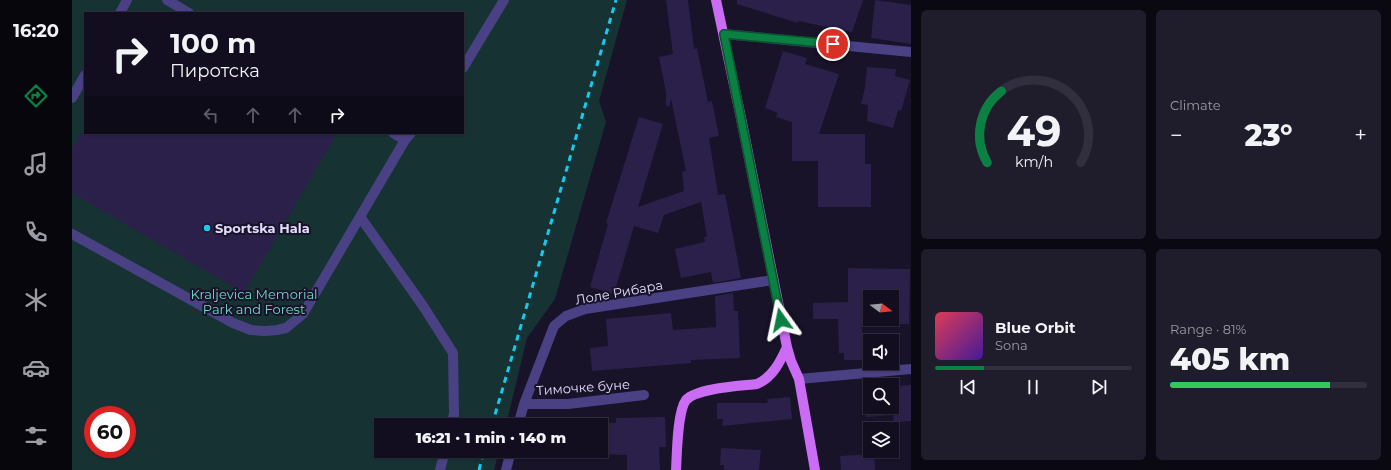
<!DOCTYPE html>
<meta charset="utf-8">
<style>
body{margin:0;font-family:Montserrat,sans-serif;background:#1f1c2c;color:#f1f3f6;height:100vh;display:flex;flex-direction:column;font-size:15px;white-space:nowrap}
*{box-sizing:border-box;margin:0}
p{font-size:13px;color:#9c9ca4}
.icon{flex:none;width:22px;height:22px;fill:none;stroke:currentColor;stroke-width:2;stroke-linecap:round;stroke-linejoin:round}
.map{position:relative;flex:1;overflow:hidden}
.details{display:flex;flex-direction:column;gap:10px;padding:10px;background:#0a0811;width:480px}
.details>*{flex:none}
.banner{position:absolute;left:12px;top:12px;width:380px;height:122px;border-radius:0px;box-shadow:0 1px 3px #0004,0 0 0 1px #312e3d;background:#120e1f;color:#f1f3f6;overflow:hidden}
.needle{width:26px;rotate:106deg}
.tools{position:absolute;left:791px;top:290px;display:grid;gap:8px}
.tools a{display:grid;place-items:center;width:36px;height:36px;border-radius:0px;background:#120e1f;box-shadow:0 1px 3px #0004,0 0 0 1px #312e3d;font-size:20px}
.speed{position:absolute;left:12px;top:406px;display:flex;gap:8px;font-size:20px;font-weight:700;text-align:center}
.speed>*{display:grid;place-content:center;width:52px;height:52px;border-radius:50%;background:#120e1f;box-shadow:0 1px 3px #0004,0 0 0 1px #312e3d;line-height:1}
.speed .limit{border:6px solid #d22;background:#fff;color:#111}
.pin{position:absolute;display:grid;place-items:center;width:34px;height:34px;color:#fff;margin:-17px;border:2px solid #fff;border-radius:50%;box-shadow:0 1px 4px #0007}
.me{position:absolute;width:44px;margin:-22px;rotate:348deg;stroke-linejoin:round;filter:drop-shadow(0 0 3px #0008)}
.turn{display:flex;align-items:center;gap:14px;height:84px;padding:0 20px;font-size:18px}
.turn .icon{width:52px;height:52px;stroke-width:2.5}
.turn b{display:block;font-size:28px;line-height:34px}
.lanes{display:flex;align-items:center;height:38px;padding:0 20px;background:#0003;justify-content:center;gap:20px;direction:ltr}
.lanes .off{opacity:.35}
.big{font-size:30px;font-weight:800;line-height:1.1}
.details .card{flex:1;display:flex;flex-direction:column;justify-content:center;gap:6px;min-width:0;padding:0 14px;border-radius:6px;background:#1f1c2c}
.details .dial{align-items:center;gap:0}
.dial svg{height:104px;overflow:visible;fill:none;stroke:#312e3d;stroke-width:7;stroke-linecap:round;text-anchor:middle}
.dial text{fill:#f1f3f6;stroke:none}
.song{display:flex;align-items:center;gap:12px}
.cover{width:48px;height:48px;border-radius:6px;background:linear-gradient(135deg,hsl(350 70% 55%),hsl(260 70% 35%))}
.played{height:4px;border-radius:2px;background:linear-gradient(90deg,#0b8043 25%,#312e3d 25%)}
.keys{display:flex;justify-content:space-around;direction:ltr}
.heat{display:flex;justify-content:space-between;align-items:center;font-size:22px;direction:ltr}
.charge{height:6px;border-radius:3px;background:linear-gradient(90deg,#34c759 81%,#312e3d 0)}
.details .tiles{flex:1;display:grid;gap:10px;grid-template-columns:repeat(2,1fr)}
.trip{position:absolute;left:302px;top:418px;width:234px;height:40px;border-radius:0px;background:#120e1f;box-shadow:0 1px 3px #0004,0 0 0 1px #312e3d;font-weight:800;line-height:40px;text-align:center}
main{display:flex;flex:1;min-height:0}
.tab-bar{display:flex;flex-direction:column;width:72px;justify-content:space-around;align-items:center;background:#07060c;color:#9c9ca4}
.tab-bar .icon{width:28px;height:28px}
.tab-bar .selected{color:#0b8043}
.tab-bar b{font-size:18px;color:#f1f3f6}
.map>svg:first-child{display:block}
</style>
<main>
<nav class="tab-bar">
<b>16:20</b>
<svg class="icon selected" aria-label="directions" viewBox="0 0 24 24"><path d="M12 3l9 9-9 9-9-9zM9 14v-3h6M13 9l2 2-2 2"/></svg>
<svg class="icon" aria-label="music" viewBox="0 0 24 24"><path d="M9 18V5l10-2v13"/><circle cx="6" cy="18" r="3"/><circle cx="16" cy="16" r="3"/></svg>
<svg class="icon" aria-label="phone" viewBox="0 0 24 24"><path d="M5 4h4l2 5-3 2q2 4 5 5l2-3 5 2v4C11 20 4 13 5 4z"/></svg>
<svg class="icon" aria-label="climate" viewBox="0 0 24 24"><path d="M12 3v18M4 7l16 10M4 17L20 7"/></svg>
<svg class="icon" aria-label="car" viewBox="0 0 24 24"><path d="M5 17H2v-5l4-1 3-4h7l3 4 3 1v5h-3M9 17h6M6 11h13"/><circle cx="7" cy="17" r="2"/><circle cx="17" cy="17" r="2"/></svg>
<svg class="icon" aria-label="filters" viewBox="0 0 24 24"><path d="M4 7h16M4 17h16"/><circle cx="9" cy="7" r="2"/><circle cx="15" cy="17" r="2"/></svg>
</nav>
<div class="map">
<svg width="839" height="470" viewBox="0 0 839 470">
<rect width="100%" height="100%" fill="#181329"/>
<!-- green -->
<path fill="#163233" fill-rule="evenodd" d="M 0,0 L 555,0 L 527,101 L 534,122 L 483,299 L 455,338 L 434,425 L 309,425 L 309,451 L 427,451 L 422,470 L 0,470 ZM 13,13 L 391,13 L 391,133 L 13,133 ZM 21,415 L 55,415 L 55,449 L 21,449 Z"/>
<!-- building -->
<path fill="#2b2049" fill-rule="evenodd" d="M 594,0 L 616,0 L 622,49 L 625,48 L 636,102 L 640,101 L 647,136 L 637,138 L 646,195 L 653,194 L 669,278 L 641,283 L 639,272 L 609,278 L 603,249 L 633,242 L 632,237 L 635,237 L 629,202 L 592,215 L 586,233 L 562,226 L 542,294 L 518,287 L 536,224 L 534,223 L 567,117 L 591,124 L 566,207 L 612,191 L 610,172 L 614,171 L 599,99 L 597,107 L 596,106 L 594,106 L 594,92 L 587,57 L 601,54 Z
M 665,0 L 791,0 L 780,32 L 726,21 L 726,23 L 665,4 Z
M 803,0 L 839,5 L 839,44 L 799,38 Z
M 711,51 L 735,58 L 733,64 L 767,74 L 747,134 L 793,134 L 793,164 L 799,164 L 799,207 L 746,207 L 746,161 L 720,161 L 720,122 L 704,117 L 706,113 L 693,108 Z
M 795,67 L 824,69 L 823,76 L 838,80 L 829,111 L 826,110 L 821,128 L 795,121 L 796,105 L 789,104 L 793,88 Z
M 9,133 L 265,133 L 172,293 L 0,193 L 0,149 Z
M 776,268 L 838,269 L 837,324 L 808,324 L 808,325 L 790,325 L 791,360 L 772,360 L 772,353 L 767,353 L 766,319 L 741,319 L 741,303 L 776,302 ZM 798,297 L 820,297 L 820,319 L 798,319 Z
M 661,293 L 662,311 L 666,311 L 668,358 L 619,360 L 619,363 L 520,371 L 518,348 L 536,346 L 534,319 L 599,313 L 601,330 L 644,327 L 643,296 Z
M 839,385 L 839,421 L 822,422 L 821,415 L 794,417 L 792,390 L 798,390 L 798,407 L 820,407 L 820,386 Z
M 718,397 L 720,419 L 650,426 L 651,419 L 645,419 L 645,403 L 696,403 L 695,399 Z
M 593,417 L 594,447 L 587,447 L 588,470 L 555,470 L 555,455 L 503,453 L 503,451 L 529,451 L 529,425 L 504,425 L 504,422 L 544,423 L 544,418 Z
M 649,448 L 689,450 L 687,470 L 652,470 L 652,465 L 648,465 Z
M 802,454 L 803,470 L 769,470 L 768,456 Z"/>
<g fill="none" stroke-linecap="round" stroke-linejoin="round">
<!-- street -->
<path stroke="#494184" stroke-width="10" d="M 95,0 L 117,13
M 48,13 L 55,0
M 652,34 L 839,52
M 391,68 L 432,0
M 0,98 L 13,75
M 321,133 L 333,140
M 289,218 L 351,306 L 381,353 L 382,414 L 379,425
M 0,234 L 161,323 L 179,330 L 193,331 L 205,330 L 214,328 L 231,314 L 333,140 L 339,133
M 727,379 L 839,369
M 452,404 L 496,404 L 572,395
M 446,425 L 452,404 L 482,326 L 494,316 L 513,309 L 701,280
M 368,470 L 373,451
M 434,470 L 439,451"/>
<!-- primary -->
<path stroke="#cb6df4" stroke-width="10" d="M 644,0 L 669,118 L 715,347 L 719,361 L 727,379 L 743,470
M 604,470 C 605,455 605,412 614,400 C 625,388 669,386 685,384 C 701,377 708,362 715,347"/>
<!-- rail -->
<path stroke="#18c9ee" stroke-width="3" stroke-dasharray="6 5" stroke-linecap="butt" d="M 420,425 L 544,0
M 407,470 L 412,451"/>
</g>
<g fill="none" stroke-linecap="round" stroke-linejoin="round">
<defs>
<path id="route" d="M 709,320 L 652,34 L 761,44"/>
</defs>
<!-- route casing -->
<use href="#route" stroke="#07532c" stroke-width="10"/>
<!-- route -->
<use href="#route" stroke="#0b8043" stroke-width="7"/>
</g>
<!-- markers -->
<circle fill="#18c9ee" stroke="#181329" stroke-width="1.5" cx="135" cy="228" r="4"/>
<g text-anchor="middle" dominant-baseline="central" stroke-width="4" stroke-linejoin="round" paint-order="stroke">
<!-- poi labels -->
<g font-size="13" font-weight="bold" fill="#e3ddfd" stroke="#181329" text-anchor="start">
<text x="143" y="228">Sportska Hala</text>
</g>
<!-- street labels -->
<g font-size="13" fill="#e3ddfd" stroke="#181329">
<text transform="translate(547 292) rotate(-10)">Лоле Рибара</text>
<text transform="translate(511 387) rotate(-4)">Тимочке буне</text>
</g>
<!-- park labels -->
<g font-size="13" fill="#6dd9c6" stroke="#181329">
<text x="182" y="294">Kraljevica Memorial<tspan x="182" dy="15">Park and Forest</tspan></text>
</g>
</g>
</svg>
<div class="tools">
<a><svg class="needle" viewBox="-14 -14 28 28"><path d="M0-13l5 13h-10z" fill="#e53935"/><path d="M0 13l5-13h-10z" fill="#9c9ca4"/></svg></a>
<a><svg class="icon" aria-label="sound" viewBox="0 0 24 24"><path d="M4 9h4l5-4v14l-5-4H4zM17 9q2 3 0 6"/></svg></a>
<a><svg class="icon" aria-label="search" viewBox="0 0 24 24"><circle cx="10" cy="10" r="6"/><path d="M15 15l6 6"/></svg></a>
<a><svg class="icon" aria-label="layers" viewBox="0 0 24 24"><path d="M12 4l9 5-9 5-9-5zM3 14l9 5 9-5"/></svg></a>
</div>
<div class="speed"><div class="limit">60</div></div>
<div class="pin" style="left:761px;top:44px;background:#d93025"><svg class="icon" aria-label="arrive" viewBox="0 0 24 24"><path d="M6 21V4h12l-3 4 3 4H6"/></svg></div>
<svg class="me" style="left:709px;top:320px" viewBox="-20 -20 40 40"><path d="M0-17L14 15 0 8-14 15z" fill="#0b8043" stroke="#fff" stroke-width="4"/></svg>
<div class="trip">16:21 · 1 min · 140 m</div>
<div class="banner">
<div class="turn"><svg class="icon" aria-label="right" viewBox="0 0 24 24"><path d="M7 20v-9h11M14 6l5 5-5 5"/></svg><div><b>100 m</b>Пиротска</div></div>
<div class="lanes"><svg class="icon off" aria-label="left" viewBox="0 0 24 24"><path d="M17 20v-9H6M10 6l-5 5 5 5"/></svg><svg class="icon off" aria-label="ahead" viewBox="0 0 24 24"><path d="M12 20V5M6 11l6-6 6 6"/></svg><svg class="icon off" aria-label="ahead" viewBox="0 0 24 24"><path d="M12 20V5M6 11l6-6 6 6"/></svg><svg class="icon" aria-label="right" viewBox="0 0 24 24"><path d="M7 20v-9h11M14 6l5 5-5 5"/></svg></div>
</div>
</div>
<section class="details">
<div class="tiles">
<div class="card dial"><svg viewBox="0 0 100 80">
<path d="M14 69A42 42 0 1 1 86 69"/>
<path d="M14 69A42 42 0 0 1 25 14" stroke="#0b8043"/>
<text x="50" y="56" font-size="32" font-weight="700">49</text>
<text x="50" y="72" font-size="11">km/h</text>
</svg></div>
<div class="card"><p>Climate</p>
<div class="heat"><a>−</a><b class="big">23°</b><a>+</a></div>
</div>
<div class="card">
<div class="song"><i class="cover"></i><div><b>Blue Orbit</b><p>Sona</p></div></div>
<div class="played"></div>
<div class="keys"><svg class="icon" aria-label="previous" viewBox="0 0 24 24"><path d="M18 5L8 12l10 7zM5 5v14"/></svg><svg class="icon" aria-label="pause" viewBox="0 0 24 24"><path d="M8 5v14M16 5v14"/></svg><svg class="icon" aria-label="next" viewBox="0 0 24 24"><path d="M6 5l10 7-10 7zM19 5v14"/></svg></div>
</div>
<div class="card"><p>Range · 81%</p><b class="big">405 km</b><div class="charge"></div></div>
</div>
</section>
</main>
